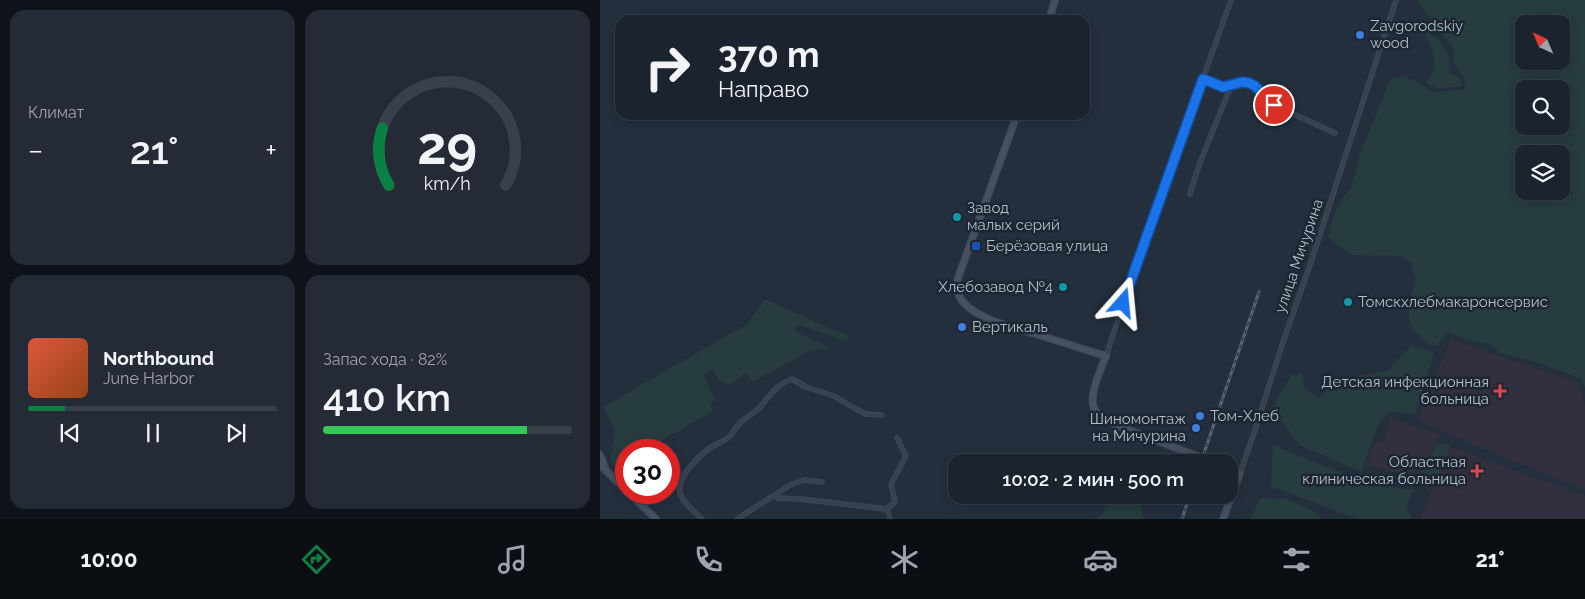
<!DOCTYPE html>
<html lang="ru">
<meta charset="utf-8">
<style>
body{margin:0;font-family:Raleway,sans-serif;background:#242b36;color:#f1f3f6;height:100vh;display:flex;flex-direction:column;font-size:19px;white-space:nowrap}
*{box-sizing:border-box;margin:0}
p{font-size:16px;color:#a0a4aa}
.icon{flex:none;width:28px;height:28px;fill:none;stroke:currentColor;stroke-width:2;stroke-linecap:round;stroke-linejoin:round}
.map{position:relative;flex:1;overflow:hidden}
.sheet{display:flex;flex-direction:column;gap:10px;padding:10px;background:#0f1319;width:600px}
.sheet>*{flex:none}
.hud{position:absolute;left:15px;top:15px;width:475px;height:105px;border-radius:15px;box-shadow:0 2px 12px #0003,0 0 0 1px #39404a;background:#1b232e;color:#f1f3f6;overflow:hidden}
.needle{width:32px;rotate:316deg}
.controls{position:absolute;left:915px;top:15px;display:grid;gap:10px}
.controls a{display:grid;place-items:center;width:55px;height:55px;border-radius:10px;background:#1b232e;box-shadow:0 2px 12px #0003,0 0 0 1px #39404a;font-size:25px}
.speed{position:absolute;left:15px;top:439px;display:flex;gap:10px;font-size:25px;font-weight:700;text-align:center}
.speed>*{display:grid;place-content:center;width:65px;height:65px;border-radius:50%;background:#1b232e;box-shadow:0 2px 12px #0003,0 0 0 1px #39404a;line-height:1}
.speed .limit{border:8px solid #d22;background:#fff;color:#111}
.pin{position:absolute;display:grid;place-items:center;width:42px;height:42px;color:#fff;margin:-21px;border:2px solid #fff;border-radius:50%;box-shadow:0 1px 5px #0007}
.me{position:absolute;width:55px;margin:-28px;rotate:18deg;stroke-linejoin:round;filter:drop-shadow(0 0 4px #0008)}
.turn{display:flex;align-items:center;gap:18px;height:105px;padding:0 20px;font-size:22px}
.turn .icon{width:65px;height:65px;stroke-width:2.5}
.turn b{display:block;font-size:35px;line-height:42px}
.big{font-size:38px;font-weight:600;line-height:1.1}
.sheet .card{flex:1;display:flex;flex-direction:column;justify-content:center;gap:8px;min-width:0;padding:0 18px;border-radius:15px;background:#242b36}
.sheet .dial{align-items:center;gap:0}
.dial svg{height:130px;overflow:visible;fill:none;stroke:#39404a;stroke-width:7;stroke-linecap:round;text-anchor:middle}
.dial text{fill:#f1f3f6;stroke:none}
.song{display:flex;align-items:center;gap:15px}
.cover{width:60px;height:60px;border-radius:8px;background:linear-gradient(135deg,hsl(10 70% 55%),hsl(20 70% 35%))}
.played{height:5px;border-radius:2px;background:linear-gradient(90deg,#0b8043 15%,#39404a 15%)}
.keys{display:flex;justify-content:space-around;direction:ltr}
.heat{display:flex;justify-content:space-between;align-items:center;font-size:28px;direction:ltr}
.charge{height:8px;border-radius:4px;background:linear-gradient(90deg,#34c759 82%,#39404a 0)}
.sheet .tiles{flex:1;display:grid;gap:10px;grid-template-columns:repeat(2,1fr)}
.trip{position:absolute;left:348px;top:454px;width:290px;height:50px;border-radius:15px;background:#1b232e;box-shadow:0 2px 12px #0003,0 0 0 1px #39404a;font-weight:600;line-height:50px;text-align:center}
.menu{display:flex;height:80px;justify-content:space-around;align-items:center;background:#0b0e12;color:#a0a4aa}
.menu .icon{width:35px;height:35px}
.menu .on{color:#0b8043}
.menu b{font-size:22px;color:#f1f3f6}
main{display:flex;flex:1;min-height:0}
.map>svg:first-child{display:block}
</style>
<main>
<section class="sheet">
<div class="tiles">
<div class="card"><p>Климат</p>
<div class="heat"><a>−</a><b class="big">21°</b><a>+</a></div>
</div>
<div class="card dial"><svg viewBox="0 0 100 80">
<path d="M14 69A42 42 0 1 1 86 69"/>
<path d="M14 69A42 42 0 0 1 10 34" stroke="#0b8043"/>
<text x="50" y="56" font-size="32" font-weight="700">29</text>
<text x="50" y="72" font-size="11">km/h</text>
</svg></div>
<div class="card">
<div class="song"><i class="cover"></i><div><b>Northbound</b><p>June Harbor</p></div></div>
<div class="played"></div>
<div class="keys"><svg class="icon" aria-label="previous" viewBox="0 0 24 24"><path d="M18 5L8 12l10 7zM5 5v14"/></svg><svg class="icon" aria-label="pause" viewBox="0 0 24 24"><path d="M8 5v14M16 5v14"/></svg><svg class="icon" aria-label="next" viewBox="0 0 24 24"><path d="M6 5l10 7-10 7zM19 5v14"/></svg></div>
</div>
<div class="card"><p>Запас хода · 82%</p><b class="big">410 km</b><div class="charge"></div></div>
</div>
</section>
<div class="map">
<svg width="985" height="519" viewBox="0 0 985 519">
<rect width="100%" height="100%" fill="#242f3e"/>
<!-- medical -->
<path fill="#32303f" d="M 851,339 L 979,383 L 985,407 L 985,490 L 848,434 L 817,419 Z
M 791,418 L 841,435 L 816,477 L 766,465 L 775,440 L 783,443 Z
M 848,446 L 985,496 L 985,519 L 821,519 Z"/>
<!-- green -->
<path fill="#263c3f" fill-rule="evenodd" d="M 816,0 L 985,0 L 985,388 L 981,379 L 942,364 L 901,353 L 888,344 L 866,340 L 848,332 L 836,346 L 824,342 L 810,325 L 808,307 L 816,279 L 810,262 L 799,256 L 751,255 L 728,237 L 733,218 L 741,200 L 751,189 L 762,146 L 766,140 L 790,80 L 804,76 L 817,82 L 832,92 L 865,89 L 864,78 L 854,63 L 853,48 ZM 924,24 L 961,24 L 961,61 L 924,61 ZM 924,89 L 961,89 L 961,126 L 924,126 ZM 924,154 L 961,154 L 961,191 L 924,191 Z
M 825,32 C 841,37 852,54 849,71 L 852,74 L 861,79 L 862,86 L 840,89 L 827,84 C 829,78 833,74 834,69 C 837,57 829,43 825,32 Z
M 165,299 L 222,325 L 249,336 L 246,341 L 199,325 L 194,331 L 231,348 L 210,351 L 153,382 L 145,373 L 131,385 L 118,380 L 113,369 L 103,374 L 115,400 L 110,404 L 113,411 L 45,450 L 26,450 L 26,475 L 10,461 L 15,430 L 3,407 L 147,324 Z
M 811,346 L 834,353 L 815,415 L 789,411 L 779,424 L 769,449 L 762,472 L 699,445 L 673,409 L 682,389 L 692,375 L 703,374 L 704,388 L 718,398 L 738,380 L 787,371 Z
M 838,443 L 850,445 L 836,484 L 830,486 L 819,485 L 817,479 Z
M 673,444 L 682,449 L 770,484 L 813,490 L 806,509 L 813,519 L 758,519 L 671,486 Z
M 519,495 L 532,495 L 542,509 L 544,519 L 495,519 L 503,514 L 506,504 L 513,501 Z
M 661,498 L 686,499 L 714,511 L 722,519 L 650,519 Z"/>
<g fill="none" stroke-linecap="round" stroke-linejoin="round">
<defs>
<path id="street" d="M 603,79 L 623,87 L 642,82 L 649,83 L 655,86 L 674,105 L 735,133
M 590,194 L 599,165 L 631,86
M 506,356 L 531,280 L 631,0
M 640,473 L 655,430 L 682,345 L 712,259 L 796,0
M 175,495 L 178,498 L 200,499 L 287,509 L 295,502 L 291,484 L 306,456 L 297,438
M 287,509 L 290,519
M 102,519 C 94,511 76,498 80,485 C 83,472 98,457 108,449 C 115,444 125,442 131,435 C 134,431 136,427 140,423 C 146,417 155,413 161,406 C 170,395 177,384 192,379 L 206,387 L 234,396 L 254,408 L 266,414 L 282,415
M 137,519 L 190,485 L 204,480 L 222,482"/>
<path id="secondary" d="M 449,20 L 455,0
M 417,115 L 358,278 C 356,288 357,296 364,303 C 379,320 414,327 435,334 C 459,341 482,349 506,356 C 501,369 487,398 495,410 C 500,418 510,422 518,426 L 613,462
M 0,455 L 5,467
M 0,465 L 26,490
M 28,492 L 56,519
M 623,519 L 640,473 L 629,468"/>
</defs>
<!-- street casing -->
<use href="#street" stroke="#414a57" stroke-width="5.5"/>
<!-- secondary casing -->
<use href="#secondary" stroke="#414a57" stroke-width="8"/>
<!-- street -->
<use href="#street" stroke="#38414e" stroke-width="4"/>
<!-- secondary -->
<use href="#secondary" stroke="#465061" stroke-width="5.5"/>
<defs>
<path id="rail" d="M 601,462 L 659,292
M 582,519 L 590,495"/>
</defs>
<!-- rail casing -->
<use href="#rail" stroke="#5a6575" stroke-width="3"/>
<!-- rail -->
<use href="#rail" stroke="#1d2633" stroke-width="1" stroke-dasharray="4" stroke-linecap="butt"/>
</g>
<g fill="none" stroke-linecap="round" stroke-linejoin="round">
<defs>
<path id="route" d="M 523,303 L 603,79 L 623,87 L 642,82 L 649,83 L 655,86 L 674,105"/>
</defs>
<!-- route casing -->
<use href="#route" stroke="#114b97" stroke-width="12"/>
<!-- route -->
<use href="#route" stroke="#1a73e8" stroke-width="9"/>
</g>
<!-- markers -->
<g fill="#3f7fe0" stroke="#1d2633" stroke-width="2">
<circle cx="760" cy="35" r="5"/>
<circle cx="362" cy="327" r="5"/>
<circle cx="600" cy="416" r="5"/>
<circle cx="596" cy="428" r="5"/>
</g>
<g fill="#0f9aa8" stroke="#1d2633" stroke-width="2">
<circle cx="357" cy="217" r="5"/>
<circle cx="463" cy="287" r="5"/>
<circle cx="748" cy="302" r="5"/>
</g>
<rect fill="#1a4fb4" stroke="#1d2633" stroke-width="2" x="371" y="241" width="10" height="10" rx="2.5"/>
<g fill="#e0444e" stroke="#1d2633" stroke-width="2">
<path d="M897.5 383.5h5v5h5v5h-5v5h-5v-5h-5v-5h5z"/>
<path d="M874.5 463.5h5v5h5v5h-5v5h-5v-5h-5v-5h5z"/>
</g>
<g text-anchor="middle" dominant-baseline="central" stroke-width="5" stroke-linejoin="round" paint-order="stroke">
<!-- poi labels -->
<g font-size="15" fill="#b4bcc9" stroke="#1d2633" text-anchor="start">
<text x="770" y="26">Zavgorodskiy<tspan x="770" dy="17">wood</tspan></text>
<text x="367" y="208">Завод<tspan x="367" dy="17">малых серий</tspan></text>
<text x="386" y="246">Берёзовая улица</text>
<text x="453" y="287" text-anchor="end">Хлебозавод №4</text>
<text x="758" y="302">Томскхлебмакаронсервис</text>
<text x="372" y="327">Вертикаль</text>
<text x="889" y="382" text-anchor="end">Детская инфекционная<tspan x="889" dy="17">больница</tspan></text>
<text x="610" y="416">Том-Хлеб</text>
<text x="586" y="419" text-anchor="end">Шиномонтаж<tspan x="586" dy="17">на Мичурина</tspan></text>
<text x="866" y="462" text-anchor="end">Областная<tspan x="866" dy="17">клиническая больница</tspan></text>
</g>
<!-- street labels -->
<g font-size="15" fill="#b4bcc9" stroke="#1d2633">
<text transform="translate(699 256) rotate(-71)">улица Мичурина</text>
</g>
</g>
</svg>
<div class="controls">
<a><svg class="needle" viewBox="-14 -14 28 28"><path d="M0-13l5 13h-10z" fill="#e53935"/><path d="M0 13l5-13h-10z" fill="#a0a4aa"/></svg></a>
<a><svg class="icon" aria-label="search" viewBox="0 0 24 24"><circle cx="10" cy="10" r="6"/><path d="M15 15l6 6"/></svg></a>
<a><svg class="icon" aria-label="layers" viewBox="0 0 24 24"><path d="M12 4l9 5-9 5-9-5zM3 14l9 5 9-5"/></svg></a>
</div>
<div class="speed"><div class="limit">30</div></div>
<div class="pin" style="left:674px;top:105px;background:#d93025"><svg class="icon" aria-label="arrive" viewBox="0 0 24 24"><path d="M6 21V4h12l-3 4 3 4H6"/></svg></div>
<svg class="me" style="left:523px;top:303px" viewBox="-20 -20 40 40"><path d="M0-17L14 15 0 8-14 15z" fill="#1a73e8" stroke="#fff" stroke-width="4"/></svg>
<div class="trip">10:02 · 2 мин · 500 m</div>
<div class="hud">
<div class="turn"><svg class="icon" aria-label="right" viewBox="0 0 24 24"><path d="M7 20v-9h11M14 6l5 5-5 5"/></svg><div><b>370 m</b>Направо</div></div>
</div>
</div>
</main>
<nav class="menu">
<b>10:00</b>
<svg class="icon on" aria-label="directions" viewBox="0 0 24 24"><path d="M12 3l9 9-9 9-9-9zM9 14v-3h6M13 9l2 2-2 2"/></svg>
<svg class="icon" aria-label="music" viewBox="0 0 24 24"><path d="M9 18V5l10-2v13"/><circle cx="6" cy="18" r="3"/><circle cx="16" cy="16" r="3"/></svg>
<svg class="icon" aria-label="phone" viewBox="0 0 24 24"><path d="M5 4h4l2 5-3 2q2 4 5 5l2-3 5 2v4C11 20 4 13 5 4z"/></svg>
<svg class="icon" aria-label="climate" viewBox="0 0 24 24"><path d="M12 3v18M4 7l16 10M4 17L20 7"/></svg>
<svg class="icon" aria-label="car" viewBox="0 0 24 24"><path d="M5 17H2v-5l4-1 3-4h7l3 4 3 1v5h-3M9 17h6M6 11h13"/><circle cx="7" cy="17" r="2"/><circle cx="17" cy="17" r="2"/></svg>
<svg class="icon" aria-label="filters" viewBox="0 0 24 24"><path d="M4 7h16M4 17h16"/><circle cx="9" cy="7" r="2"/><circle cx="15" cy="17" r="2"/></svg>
<b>21°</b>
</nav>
